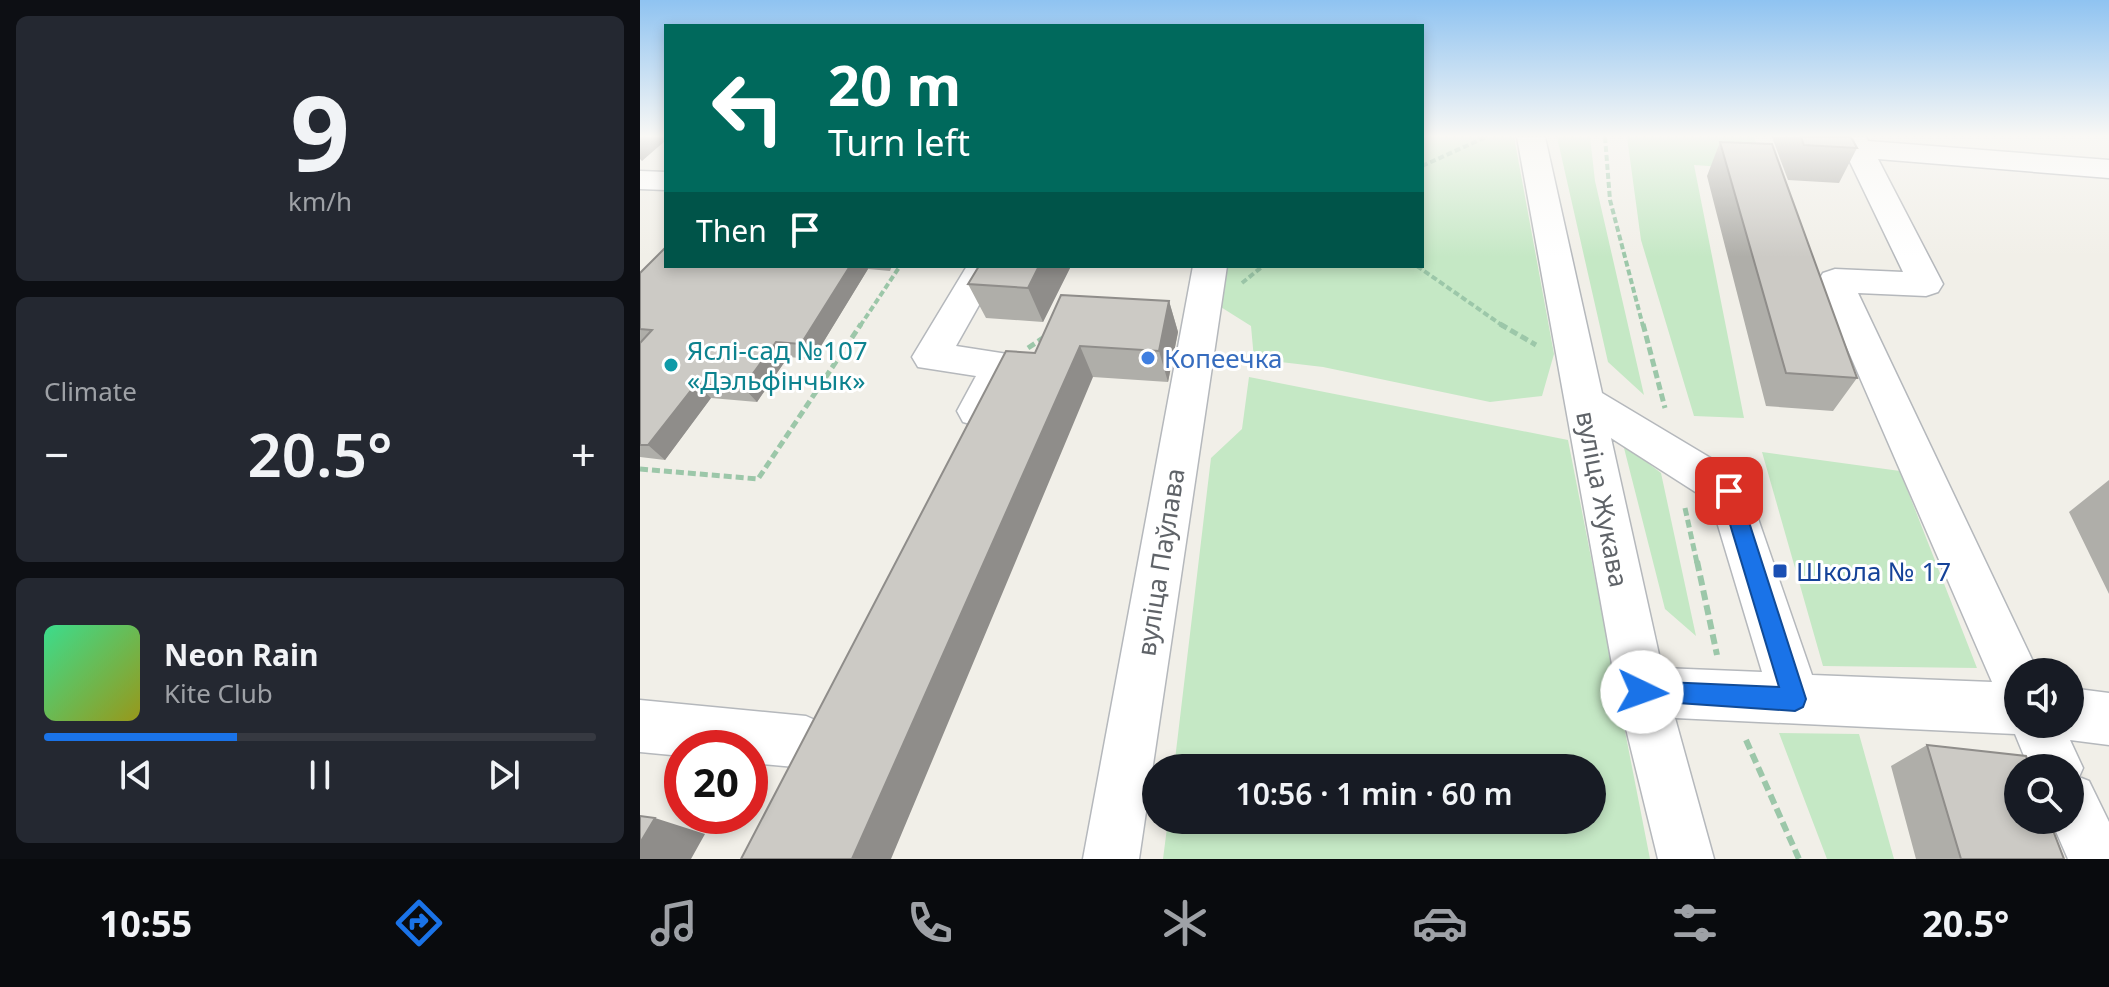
<!DOCTYPE html>
<meta charset="utf-8">
<style>
body{margin:0;font-family:"Noto Sans",sans-serif;background:#242831;color:#f1f3f6;height:100vh;display:flex;flex-direction:column;font-size:30px;white-space:nowrap}
*{box-sizing:border-box;margin:0}
p{font-size:26px;color:#9ea1a6}
.icon{flex:none;width:44px;height:44px;fill:none;stroke:currentColor;stroke-width:2;stroke-linecap:round;stroke-linejoin:round}
.map{position:relative;flex:1;overflow:hidden}
.side{display:flex;flex-direction:column;gap:16px;padding:16px;background:#0d0f14;width:640px}
.side>*{flex:none}
.hud{position:absolute;left:24px;top:24px;width:760px;height:244px;border-radius:0px;box-shadow:0 4px 12px #0003;background:#00695c;color:#fff;overflow:hidden}
.fabs{position:absolute;left:1364px;top:658px;display:grid;gap:16px}
.fabs a{display:grid;place-items:center;width:80px;height:80px;border-radius:50%;background:#171b24;box-shadow:0 4px 12px #0003;font-size:40px}
.speed{position:absolute;left:24px;top:730px;display:flex;gap:16px;font-size:40px;font-weight:700;text-align:center}
.speed>*{display:grid;place-content:center;width:104px;height:104px;border-radius:50%;background:#171b24;box-shadow:0 4px 12px #0003;line-height:1}
.speed .limit{border:12px solid #d22;background:#fff;color:#111}
.pin{position:absolute;display:grid;place-items:center;width:68px;height:68px;color:#fff;margin:-34px;border-radius:16px;box-shadow:0 4px 12px #0006}
.me{position:absolute;width:88px;margin:-44px;rotate:93deg;stroke-linejoin:round;filter:drop-shadow(0 0 6px #0008)}
.turn{display:flex;align-items:center;gap:28px;height:168px;padding:0 32px;font-size:36px}
.turn .icon{width:104px;height:104px;stroke-width:2.5}
.turn b{display:block;font-size:56px;line-height:68px}
.then{display:flex;align-items:center;height:76px;padding:0 32px;background:#0003;gap:16px;font-size:30px}
.big{font-size:60px;font-weight:600;line-height:1.1}
.side .widget{flex:1;display:flex;flex-direction:column;justify-content:center;gap:12px;min-width:0;padding:0 28px;border-radius:12px;background:#242831}
.side .dial{align-items:center;gap:0}
.dial b{font-size:104px;line-height:1}
.song{display:flex;align-items:center;gap:24px}
.cover{width:96px;height:96px;border-radius:12px;background:linear-gradient(135deg,hsl(150 70% 55%),hsl(60 70% 35%))}
.played{height:8px;border-radius:4px;background:linear-gradient(90deg,#1a73e8 35%,#363941 35%)}
.keys{display:flex;justify-content:space-around;direction:ltr}
.heat{display:flex;justify-content:space-between;align-items:center;font-size:44px;direction:ltr}
.trip{position:absolute;left:502px;top:754px;width:464px;height:80px;border-radius:40px;background:#171b24;box-shadow:0 4px 12px #0003;font-weight:600;line-height:80px;text-align:center}
.tab-bar{display:flex;height:128px;justify-content:space-around;align-items:center;background:#090b0e;color:#9ea1a6}
.tab-bar .icon{width:56px;height:56px}
.tab-bar .active{color:#1a73e8}
.tab-bar b{font-size:36px;color:#f1f3f6}
main{display:flex;flex:1;min-height:0}
.map>svg:first-child{display:block}
</style>
<main>
<section class="side">
<div class="widget dial"><b>9</b><p>km/h</p></div>
<div class="widget"><p>Climate</p>
<div class="heat"><a>−</a><b class="big">20.5°</b><a>+</a></div>
</div>
<div class="widget">
<div class="song"><i class="cover"></i><div><b>Neon Rain</b><p>Kite Club</p></div></div>
<div class="played"></div>
<div class="keys"><svg class="icon" aria-label="previous" viewBox="0 0 24 24"><path d="M18 5L8 12l10 7zM5 5v14"/></svg><svg class="icon" aria-label="pause" viewBox="0 0 24 24"><path d="M8 5v14M16 5v14"/></svg><svg class="icon" aria-label="next" viewBox="0 0 24 24"><path d="M6 5l10 7-10 7zM19 5v14"/></svg></div>
</div>
</section>
<div class="map">
<svg width="1469" height="859" viewBox="0 0 1469 859">
<rect width="100%" height="100%" fill="#f1efe8"/>
<!-- green -->
<path fill="#c5e8c5" d="M 782,137 L 874,137 L 914,354 L 902,396 L 850,402 L 683,367 L 614,359 L 611,326 L 576,304 L 582,266 L 782,266 Z
M 917,137 L 950,137 L 955,181 L 1004,395 L 968,362 Z
M 987,137 L 1114,137 L 1126,170 L 1054,165 L 1104,418 L 1054,416 L 1001,240 Z
M 609,377 L 928,440 L 1010,859 L 523,859 L 528,820 L 952,820 L 952,768 L 534,768 L 571,458 L 602,429 Z
M 983,444 L 1021,473 L 1056,636 L 1025,609 Z
M 1122,452 L 1260,471 L 1337,668 L 1183,666 Z
M 1139,733 L 1219,734 L 1254,859 L 1187,859 Z"/>
<g fill="none" stroke-linecap="round" stroke-linejoin="round">
<defs>
<path id="minor" d="M 877,137 L 905,137 L 962,393 L 1104,478 L 1172,675 L 1352,682 L 1178,281 L 1183,273 L 1195,269 L 1263,272 L 1198,137 L 1226,137 L 1228,141 L 1469,160 L 1469,178 L 1238,159 L 1303,284 L 1298,292 L 1286,296 L 1218,293 L 1398,672 L 1378,672 L 1378,724 L 1430,724 L 1430,688 L 1469,693 L 1469,745 L 1430,740 L 1443,768 L 1439,777 L 1449,781 L 1469,822 L 1469,859 L 1428,859 L 1411,820 L 1430,820 L 1430,768 L 1389,768 L 1375,734 L 1035,718 L 1074,859 L 1018,859 L 977,692 ZM 971,438 L 1071,502 L 1122,672 L 1022,668 Z
M 0,171 L 26,172 L 26,190 L 0,189 Z
M 327,266 L 361,266 L 316,346 L 374,355 L 380,365 L 351,422 L 337,426 L 323,422 L 317,411 L 336,376 L 278,367 L 272,357 Z
M 553,266 L 587,266 L 499,859 L 443,859 Z
M 0,700 L 166,716 L 184,724 L 192,742 L 184,760 L 166,768 L 110,763 L 110,748 L 42,748 L 42,756 L 0,752 Z"/>
</defs>
<!-- minor casing -->
<use href="#minor" stroke="#b5b8bc" stroke-width="3"/>
<!-- path-far2 -->
<path stroke="#9cc7a9" stroke-width="4" stroke-dasharray="6 3" stroke-linecap="butt" d="M 965,137 L 970,200 L 1003,326
M 782,166 L 846,137
M 777,266 L 863,326
M 602,283 L 623,266
M 220,326 L 260,266"/>
<!-- path-far1 -->
<path stroke="#9cc7a9" stroke-width="5" stroke-dasharray="8 4" stroke-linecap="butt" d="M 860,324 L 896,345
M 1003,324 L 1025,408
M 388,348 L 406,336
M 0,469 L 118,479 L 221,324
M 1045,508 L 1057,563"/>
<!-- path -->
<path stroke="#9cc7a9" stroke-width="6" stroke-dasharray="10 5" stroke-linecap="butt" d="M 1057,561 L 1077,655
M 1106,740 L 1159,859"/>
<!-- minor -->
<use href="#minor" fill="#fff" fill-rule="evenodd"/>
</g>
<!-- wall -->
<path fill="#afaea9" d="M 1132,137 L 1211,137 L 1217,148 L 1199,183 L 1148,180 Z
M 1080,142 L 1217,378 L 1193,411 L 1126,406 L 1067,176 Z
M 26,266 L 252,266 L 250,271 L 228,269 L 173,359 L 148,357 L 117,402 L 71,398 L 25,460 L 0,457 L 0,273 Z
M 339,266 L 431,266 L 403,322 L 346,318 L 328,284 Z
M 529,301 L 538,332 L 528,382 L 453,377 L 395,353 Z
M 1469,480 L 1469,594 L 1429,512 Z
M 1287,745 L 1424,859 L 1276,859 L 1251,766 Z"/>
<!-- shaded-wall -->
<path fill="#8f8d8a" d="M 0,137 L 26,137 L 26,140 L 2,161 L 0,159 Z
M 210,266 L 227,266 L 228,269 L 173,359 L 161,344 Z
M 399,266 L 431,266 L 403,322 L 388,288 Z
M 529,301 L 538,332 L 528,382 L 519,351 Z
M 136,342 L 148,357 L 117,402 L 103,387 Z
M 440,346 L 453,377 L 251,859 L 212,859 Z
M 56,384 L 71,398 L 25,460 L 8,445 Z
M 15,818 L 65,834 L 51,859 L 0,859 L 0,843 Z"/>
<!-- building -->
<path fill="#cccac5" stroke="#8f8d8a" stroke-width="2" d="M 1161,137 L 1211,137 L 1217,148 L 1164,145 Z
M 1080,142 L 1132,144 L 1217,378 L 1146,373 Z
M 26,247 L 26,266 L 210,266 L 161,344 L 136,342 L 103,387 L 56,384 L 8,445 L 0,445 L 0,343 L 12,330 L 0,329 L 0,273 Z
M 339,266 L 399,266 L 388,288 L 328,284 Z
M 421,295 L 529,301 L 519,351 L 440,346 L 212,859 L 101,859 L 366,351 L 395,353 Z
M 1287,745 L 1386,756 L 1390,768 L 1378,768 L 1378,820 L 1409,820 L 1424,859 L 1321,859 Z
M 0,816 L 15,818 L 0,843 Z"/>
<!-- sky -->
<linearGradient id="sky" x2="0" y2="1"><stop stop-color="#8fc3f1"/><stop offset="0.53" stop-color="#f9f8f5"/><stop offset="1" stop-color="#f9f8f5" stop-opacity="0"/></linearGradient>
<rect width="1469" height="257" fill="url(#sky)"/>
<!-- route -->
<path fill="#1a73e8" stroke="#114b97" stroke-width="2" d="M 1089,483 L 1099,491 L 1166,699 L 1163,707 L 1155,711 L 994,700 L 990,692 L 994,684 L 1002,681 L 1139,687 L 1080,491 Z"/>
<!-- markers -->
<circle fill="#3f7fe0" stroke="#fff" stroke-width="3" cx="508" cy="358" r="8"/>
<circle fill="#0f9aa8" stroke="#fff" stroke-width="3" cx="31" cy="365" r="8"/>
<rect fill="#1a4fb4" stroke="#fff" stroke-width="3" x="1132" y="563" width="16" height="16" rx="4"/>
<g text-anchor="middle" dominant-baseline="central" stroke-width="6" stroke-linejoin="round" paint-order="stroke">
<!-- culture labels -->
<g font-size="26" fill="#0d838f" stroke="#fff" text-anchor="start">
<text x="47" y="350">Яслі-сад №107<tspan x="47" dy="30">«Дэльфінчык»</tspan></text>
</g>
<!-- shop labels -->
<g font-size="26" fill="#366cbe" stroke="#fff" text-anchor="start">
<text x="524" y="358">Копеечка</text>
</g>
<!-- street labels -->
<g font-size="26" fill="#5f6368" stroke="#fff">
<text transform="translate(963 499) rotate(79)">вуліца Жукава</text>
<text transform="translate(520 562) rotate(-81)">вуліца Паўлава</text>
</g>
<!-- transit labels -->
<g font-size="26" fill="#164399" stroke="#fff" text-anchor="start">
<text x="1156" y="571">Школа № 17</text>
</g>
</g>
</svg>
<div class="fabs">
<a><svg class="icon" aria-label="sound" viewBox="0 0 24 24"><path d="M4 9h4l5-4v14l-5-4H4zM17 9q2 3 0 6"/></svg></a>
<a><svg class="icon" aria-label="search" viewBox="0 0 24 24"><circle cx="10" cy="10" r="6"/><path d="M15 15l6 6"/></svg></a>
</div>
<div class="speed"><div class="limit">20</div></div>
<div class="pin" style="left:1089px;top:491px;background:#d93025"><svg class="icon" aria-label="arrive" viewBox="0 0 24 24"><path d="M6 21V4h12l-3 4 3 4H6"/></svg></div>
<svg class="me" style="left:1002px;top:692px" viewBox="-20 -20 40 40"><circle r="19" fill="#fff"/><path d="M0-13L10 11 0 6-10 11z" fill="#1a73e8"/></svg>
<div class="trip">10:56 · 1 min · 60 m</div>
<div class="hud">
<div class="turn"><svg class="icon" aria-label="left" viewBox="0 0 24 24"><path d="M17 20v-9H6M10 6l-5 5 5 5"/></svg><div><b>20 m</b>Turn left</div></div>
<div class="then">Then<svg class="icon" aria-label="arrive" viewBox="0 0 24 24"><path d="M6 21V4h12l-3 4 3 4H6"/></svg></div>
</div>
</div>
</main>
<nav class="tab-bar">
<b>10:55</b>
<svg class="icon active" aria-label="directions" viewBox="0 0 24 24"><path d="M12 3l9 9-9 9-9-9zM9 14v-3h6M13 9l2 2-2 2"/></svg>
<svg class="icon" aria-label="music" viewBox="0 0 24 24"><path d="M9 18V5l10-2v13"/><circle cx="6" cy="18" r="3"/><circle cx="16" cy="16" r="3"/></svg>
<svg class="icon" aria-label="phone" viewBox="0 0 24 24"><path d="M5 4h4l2 5-3 2q2 4 5 5l2-3 5 2v4C11 20 4 13 5 4z"/></svg>
<svg class="icon" aria-label="climate" viewBox="0 0 24 24"><path d="M12 3v18M4 7l16 10M4 17L20 7"/></svg>
<svg class="icon" aria-label="car" viewBox="0 0 24 24"><path d="M5 17H2v-5l4-1 3-4h7l3 4 3 1v5h-3M9 17h6M6 11h13"/><circle cx="7" cy="17" r="2"/><circle cx="17" cy="17" r="2"/></svg>
<svg class="icon" aria-label="filters" viewBox="0 0 24 24"><path d="M4 7h16M4 17h16"/><circle cx="9" cy="7" r="2"/><circle cx="15" cy="17" r="2"/></svg>
<b>20.5°</b>
</nav>
